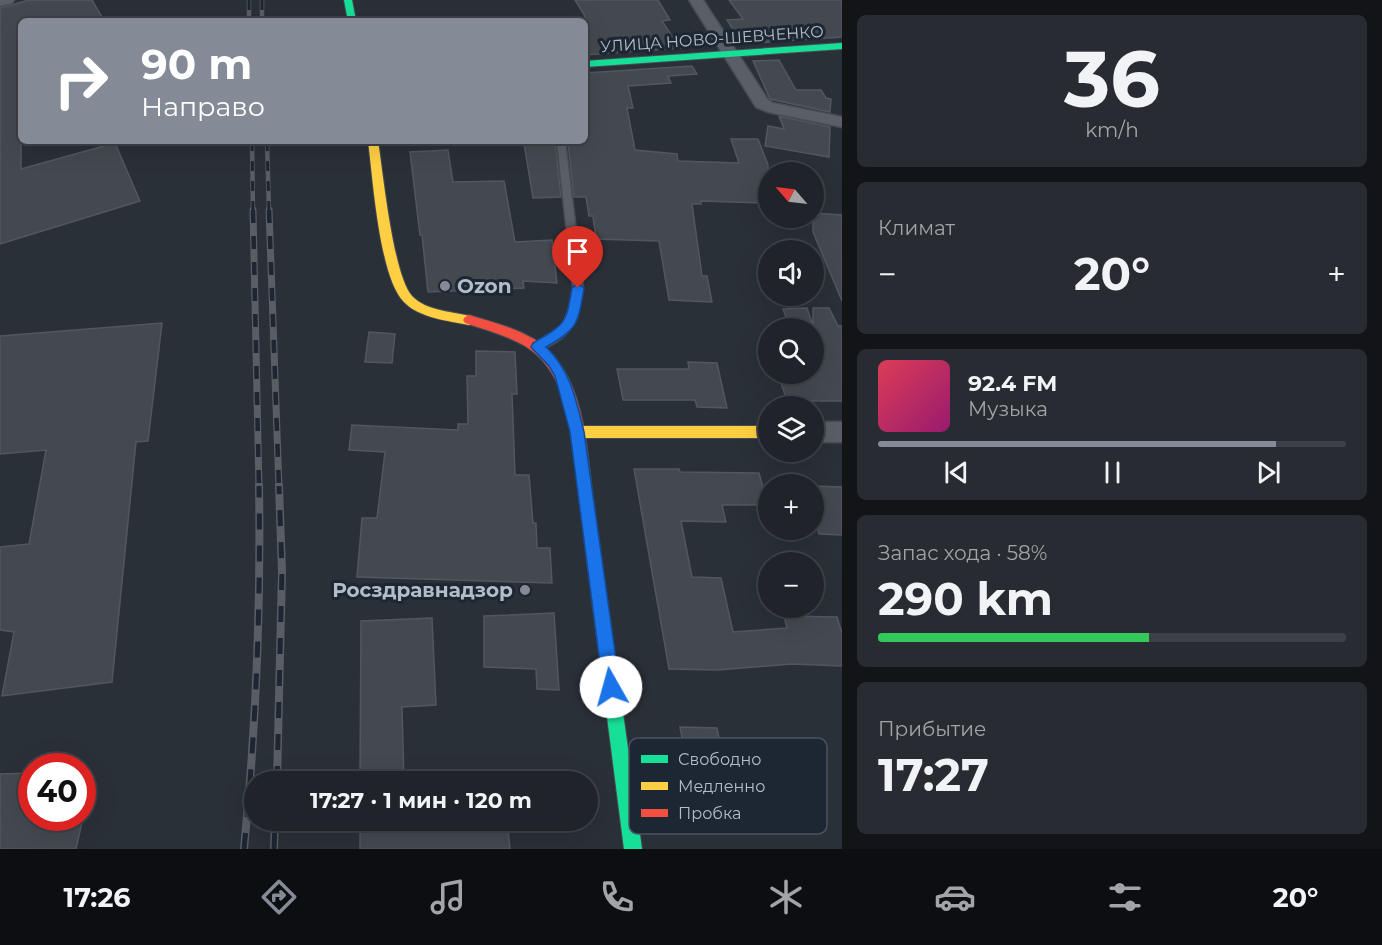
<!DOCTYPE html>
<html lang="ru">
<meta charset="utf-8">
<style>
body{margin:0;font-family:Montserrat,sans-serif;background:#282c32;color:#f1f3f6;height:100vh;display:flex;flex-direction:column;font-size:22px;white-space:nowrap}
*{box-sizing:border-box;margin:0}
p{font-size:20px;color:#a2a4a8}
.icon{flex:none;width:33px;height:33px;fill:none;stroke:currentColor;stroke-width:2;stroke-linecap:round;stroke-linejoin:round}
.map{position:relative;flex:1;overflow:hidden}
.sheet{display:flex;flex-direction:column;gap:15px;padding:15px;background:#121417;width:540px}
.sheet>*{flex:none}
.banner{position:absolute;left:18px;top:18px;width:570px;height:126px;border-radius:9px;box-shadow:0 6px 24px #0002,0 0 0 2px #3d4147;background:#848b96;color:#fff;overflow:hidden}
.needle{width:39px;rotate:298deg}
.fabs{position:absolute;left:758px;top:162px;display:grid;gap:12px}
.fabs a{display:grid;place-items:center;width:66px;height:66px;border-radius:50%;background:#20242a;box-shadow:0 6px 24px #0002,0 0 0 2px #3d4147;font-size:30px}
.speed{position:absolute;left:18px;top:753px;display:flex;gap:12px;font-size:30px;font-weight:700;text-align:center}
.speed>*{display:grid;place-content:center;width:78px;height:78px;border-radius:50%;background:#20242a;box-shadow:0 6px 24px #0002,0 0 0 2px #3d4147;line-height:1}
.speed .limit{border:9px solid #d22;background:#fff;color:#111}
.pin{position:absolute;display:grid;place-items:center;width:51px;height:51px;color:#fff;margin:-62px -26px;border-radius:50% 50% 50% 0;rotate:-45deg;box-shadow:0 0 6px #0007}
.pin .icon{rotate:45deg}
.me{position:absolute;width:66px;margin:-33px;rotate:353deg;stroke-linejoin:round;filter:drop-shadow(0 0 4px #0008)}
.turn{display:flex;align-items:center;gap:21px;height:126px;padding:0 24px;font-size:27px}
.turn .icon{width:78px;height:78px;stroke-width:2.5}
.turn b{display:block;font-size:42px;line-height:51px}
.big{font-size:45px;font-weight:700;line-height:1.1}
.sheet .card{flex:1;display:flex;flex-direction:column;justify-content:center;gap:9px;min-width:0;padding:0 21px;border-radius:9px;background:#282c32}
.sheet .dial{align-items:center;gap:0}
.dial b{font-size:78px;line-height:1}
.song{display:flex;align-items:center;gap:18px}
.cover{width:72px;height:72px;border-radius:9px;background:linear-gradient(135deg,hsl(350 70% 55%),hsl(320 70% 35%))}
.played{height:6px;border-radius:3px;background:linear-gradient(90deg,#848b96 85%,#3d4147 85%)}
.keys{display:flex;justify-content:space-around;direction:ltr}
.heat{display:flex;justify-content:space-between;align-items:center;font-size:33px;direction:ltr}
.charge{height:9px;border-radius:4px;background:linear-gradient(90deg,#34c759 58%,#3d4147 0)}
.trip{position:absolute;left:244px;top:771px;width:354px;height:60px;border-radius:30px;background:#20242a;box-shadow:0 6px 24px #0002,0 0 0 2px #3d4147;font-weight:700;line-height:60px;text-align:center}
.tab-bar{display:flex;height:96px;justify-content:space-around;align-items:center;background:#0d0e11;color:#a2a4a8}
.tab-bar .icon{width:42px;height:42px}
.tab-bar .active{color:#848b96}
.tab-bar b{font-size:27px;color:#f1f3f6}
main{display:flex;flex:1;min-height:0}
.map>svg:first-child{display:block}
</style>
<main>
<div class="map">
<svg width="842" height="849" viewBox="0 0 842 849">
<rect width="100%" height="100%" fill="#2a3038"/>
<!-- building -->
<path fill="#444950" stroke="#52575f" stroke-width="1.5" d="M 29,0 L 92,0 L 102,17 L 88,21 L 21,21 L 21,169 L 115,143 L 140,201 L 0,244 L 0,8 Z
M 575,0 L 658,0 L 670,20 L 662,21 L 680,48 L 585,55 L 585,16 Z
M 729,0 L 842,0 L 842,37 L 742,44 L 727,20 L 743,19 Z
M 779,60 L 796,90 L 821,90 L 826,98 L 831,99 L 830,112 L 770,99 L 753,61 Z
M 692,66 L 697,74 L 668,76 L 671,83 L 628,86 L 633,108 L 627,108 L 635,150 L 677,154 L 678,161 L 739,163 L 731,139 L 758,139 L 768,165 L 768,203 L 701,201 L 701,204 L 692,204 L 702,276 L 707,276 L 712,302 L 669,300 L 659,241 L 596,239 L 593,216 L 589,216 L 586,197 L 574,197 L 568,143 L 585,141 L 585,73 Z
M 779,116 L 830,127 L 829,157 L 765,146 L 768,126 L 784,129 Z
M 555,143 L 561,197 L 533,198 L 524,144 Z
M 448,150 L 453,182 L 504,181 L 515,242 L 552,240 L 557,283 L 523,281 L 524,288 L 428,292 L 422,235 L 420,235 L 410,152 Z
M 813,213 L 842,215 L 842,301 L 813,232 Z
M 807,308 L 813,326 L 813,308 L 829,308 L 838,326 L 842,326 L 842,401 L 787,401 L 778,374 L 813,374 L 813,328 L 790,328 L 783,309 Z
M 162,323 L 148,441 L 136,442 L 112,682 L 2,696 L 14,632 L 0,630 L 0,547 L 29,544 L 46,450 L 0,454 L 0,336 Z
M 369,332 L 395,334 L 392,363 L 365,362 Z
M 476,351 L 515,352 L 517,394 L 512,394 L 515,475 L 529,475 L 533,523 L 536,523 L 537,548 L 550,548 L 552,583 L 357,577 L 362,518 L 377,518 L 385,452 L 349,450 L 352,425 L 458,430 L 458,424 L 468,424 L 467,376 L 476,376 Z
M 688,362 L 717,363 L 727,408 L 697,407 L 695,400 L 623,400 L 617,369 L 689,369 Z
M 634,469 L 679,469 L 680,472 L 759,473 L 768,505 L 722,505 L 726,522 L 681,521 L 692,577 L 721,578 L 733,632 L 787,628 L 784,616 L 837,617 L 842,633 L 842,666 L 792,664 L 717,670 L 669,669 Z
M 813,486 L 842,487 L 842,535 L 819,534 L 813,511 Z
M 554,613 L 559,690 L 537,689 L 536,669 L 484,667 L 484,616 Z
M 432,618 L 436,705 L 402,707 L 404,782 L 360,782 L 361,621 Z
M 680,727 L 717,728 L 721,748 L 684,748 Z
M 32,773 L 32,818 L 83,818 L 76,849 L 0,849 L 0,774 Z
M 360,820 L 507,820 L 510,849 L 360,849 Z"/>
<g fill="none" stroke-linecap="round" stroke-linejoin="round">
<defs>
<path id="lane" d="M 557,141 L 565,141 L 583,288 C 577,322 572,338 537,351 L 531,347 L 533,344 L 562,326 L 569,309 L 573,288 Z"/>
<path id="street" d="M 0,0 L 14,0 L 12,3 L 0,6 Z
M 689,0 L 703,0 L 768,100 L 773,103 L 842,117 L 842,127 L 768,112 L 756,107 Z
M 813,422 L 842,422 L 842,442 L 813,442 Z"/>
<path id="fast" d="M 344,0 L 352,0 L 356,21 L 348,21 Z
M 842,43 L 842,49 L 585,67 L 585,61 Z
M 586,492 L 591,493 L 593,498 L 642,849 L 624,849 L 579,498 L 581,493 Z"/>
<path id="slow" d="M 368,141 L 378,141 C 383,172 393,275 412,296 C 427,312 454,311 473,317 L 475,320 L 473,323 L 469,325 C 449,321 419,318 404,302 C 379,277 373,178 368,141 Z
M 577,426 L 768,426 L 768,438 L 577,438 L 572,436 L 570,432 L 572,428 Z"/>
<path id="jam" d="M 469,315 C 492,322 513,327 534,339 C 585,370 586,446 593,498 L 591,503 L 586,504 L 581,503 L 579,498 C 573,448 574,376 525,346 C 506,335 486,330 465,323 L 463,320 L 465,317 Z"/>
</defs>
<!-- lane casing -->
<use href="#lane" stroke="#484c53" stroke-width="3"/>
<!-- street casing -->
<use href="#street" stroke="#484c53" stroke-width="3"/>
<!-- fast casing -->
<use href="#fast" stroke="#484c53" stroke-width="2"/>
<!-- slow casing -->
<use href="#slow" stroke="#484c53" stroke-width="2"/>
<!-- jam casing -->
<use href="#jam" stroke="#484c53" stroke-width="2"/>
<!-- lane -->
<use href="#lane" fill="#5a5e66" fill-rule="evenodd"/>
<!-- street -->
<use href="#street" fill="#5a5e66" fill-rule="evenodd"/>
<!-- fast -->
<use href="#fast" fill="#16e098" fill-rule="evenodd"/>
<!-- slow -->
<use href="#slow" fill="#ffcf43" fill-rule="evenodd"/>
<!-- jam -->
<use href="#jam" fill="#f24e42" fill-rule="evenodd"/>
<defs>
<path id="rail-far2" d="M 249,0 L 249,21
M 262,0 L 262,21
M 252,141 L 253,212
M 267,141 L 269,212"/>
<path id="rail-far1" d="M 253,210 L 259,488
M 269,210 L 279,488"/>
<path id="rail" d="M 277,782 L 282,571 L 279,486
M 244,849 C 256,728 261,608 259,486
M 274,849 L 275,820"/>
</defs>
<!-- rail-far2 casing -->
<use href="#rail-far2" stroke="#595d64" stroke-width="4.5"/>
<!-- rail-far1 casing -->
<use href="#rail-far1" stroke="#595d64" stroke-width="7"/>
<!-- rail casing -->
<use href="#rail" stroke="#595d64" stroke-width="8"/>
<!-- rail-far2 -->
<use href="#rail-far2" stroke="#1d2633" stroke-width="3" stroke-dasharray="10" stroke-linecap="butt"/>
<!-- rail-far1 -->
<use href="#rail-far1" stroke="#1d2633" stroke-width="4.5" stroke-dasharray="13" stroke-linecap="butt"/>
<!-- rail -->
<use href="#rail" stroke="#1d2633" stroke-width="5" stroke-dasharray="16" stroke-linecap="butt"/>
</g>
<!-- route -->
<path fill="#1a73e8" stroke="#114b97" stroke-width="1.5" d="M 578,284 L 584,288 C 578,324 578,329 546,347 C 571,371 576,400 584,432 L 620,687 L 617,693 L 611,695 L 605,693 L 603,687 L 570,432 L 555,376 L 549,366 L 531,347 L 533,343 C 565,324 566,325 572,288 Z"/>
<!-- markers -->
<g fill="#848b96" stroke="#1d2633" stroke-width="2">
<circle cx="445" cy="286" r="6"/>
<circle cx="525" cy="590" r="6"/>
</g>
<g text-anchor="middle" dominant-baseline="central" stroke-width="6" stroke-linejoin="round" paint-order="stroke">
<!-- far-street labels -->
<g font-size="16" fill="#b4bcc9" stroke="#1d2633">
<text transform="translate(712 39) rotate(-4)">УЛИЦА НОВО-ШЕВЧЕНКО</text>
</g>
<!-- poi labels -->
<g font-size="20" font-weight="bold" fill="#b4bcc9" stroke="#1d2633" text-anchor="start">
<text x="457" y="286">Ozon</text>
<text x="513" y="590" text-anchor="end">Росздравнадзор</text>
</g>
</g>
<!-- legend -->
<rect x="629" y="738" width="198" height="96" rx="9" fill="#1d2633" stroke="#4a5360" stroke-width="1.5"/>
<rect x="641" y="755" width="27" height="8" fill="#16e098"/>
<rect x="641" y="782" width="27" height="8" fill="#ffcf43"/>
<rect x="641" y="809" width="27" height="8" fill="#f24e42"/>
<g font-size="16" fill="#b4bcc9">
<text x="678" y="765">Свободно</text>
<text x="678" y="792">Медленно</text>
<text x="678" y="819">Пробка</text>
</g>
</svg>
<div class="fabs">
<a><svg class="needle" viewBox="-14 -14 28 28"><path d="M0-13l5 13h-10z" fill="#e53935"/><path d="M0 13l5-13h-10z" fill="#a2a4a8"/></svg></a>
<a><svg class="icon" aria-label="sound" viewBox="0 0 24 24"><path d="M4 9h4l5-4v14l-5-4H4zM17 9q2 3 0 6"/></svg></a>
<a><svg class="icon" aria-label="search" viewBox="0 0 24 24"><circle cx="10" cy="10" r="6"/><path d="M15 15l6 6"/></svg></a>
<a><svg class="icon" aria-label="layers" viewBox="0 0 24 24"><path d="M12 4l9 5-9 5-9-5zM3 14l9 5 9-5"/></svg></a>
<a>+</a>
<a>−</a>
</div>
<div class="speed"><div class="limit">40</div></div>
<div class="pin" style="left:578px;top:288px;background:#d93025"><svg class="icon" aria-label="arrive" viewBox="0 0 24 24"><path d="M6 21V4h12l-3 4 3 4H6"/></svg></div>
<svg class="me" style="left:611px;top:687px" viewBox="-20 -20 40 40"><circle r="19" fill="#fff"/><path d="M0-13L10 11 0 6-10 11z" fill="#1a73e8"/></svg>
<div class="trip">17:27 · 1 мин · 120 m</div>
<div class="banner">
<div class="turn"><svg class="icon" aria-label="right" viewBox="0 0 24 24"><path d="M7 20v-9h11M14 6l5 5-5 5"/></svg><div><b>90 m</b>Направо</div></div>
</div>
</div>
<section class="sheet">
<div class="card dial"><b>36</b><p>km/h</p></div>
<div class="card"><p>Климат</p>
<div class="heat"><a>−</a><b class="big">20°</b><a>+</a></div>
</div>
<div class="card">
<div class="song"><i class="cover"></i><div><b>92.4 FM</b><p>Музыка</p></div></div>
<div class="played"></div>
<div class="keys"><svg class="icon" aria-label="previous" viewBox="0 0 24 24"><path d="M18 5L8 12l10 7zM5 5v14"/></svg><svg class="icon" aria-label="pause" viewBox="0 0 24 24"><path d="M8 5v14M16 5v14"/></svg><svg class="icon" aria-label="next" viewBox="0 0 24 24"><path d="M6 5l10 7-10 7zM19 5v14"/></svg></div>
</div>
<div class="card"><p>Запас хода · 58%</p><b class="big">290 km</b><div class="charge"></div></div>
<div class="card"><p>Прибытие</p><b class="big">17:27</b></div>
</section>
</main>
<nav class="tab-bar">
<b>17:26</b>
<svg class="icon active" aria-label="directions" viewBox="0 0 24 24"><path d="M12 3l9 9-9 9-9-9zM9 14v-3h6M13 9l2 2-2 2"/></svg>
<svg class="icon" aria-label="music" viewBox="0 0 24 24"><path d="M9 18V5l10-2v13"/><circle cx="6" cy="18" r="3"/><circle cx="16" cy="16" r="3"/></svg>
<svg class="icon" aria-label="phone" viewBox="0 0 24 24"><path d="M5 4h4l2 5-3 2q2 4 5 5l2-3 5 2v4C11 20 4 13 5 4z"/></svg>
<svg class="icon" aria-label="climate" viewBox="0 0 24 24"><path d="M12 3v18M4 7l16 10M4 17L20 7"/></svg>
<svg class="icon" aria-label="car" viewBox="0 0 24 24"><path d="M5 17H2v-5l4-1 3-4h7l3 4 3 1v5h-3M9 17h6M6 11h13"/><circle cx="7" cy="17" r="2"/><circle cx="17" cy="17" r="2"/></svg>
<svg class="icon" aria-label="filters" viewBox="0 0 24 24"><path d="M4 7h16M4 17h16"/><circle cx="9" cy="7" r="2"/><circle cx="15" cy="17" r="2"/></svg>
<b>20°</b>
</nav>
